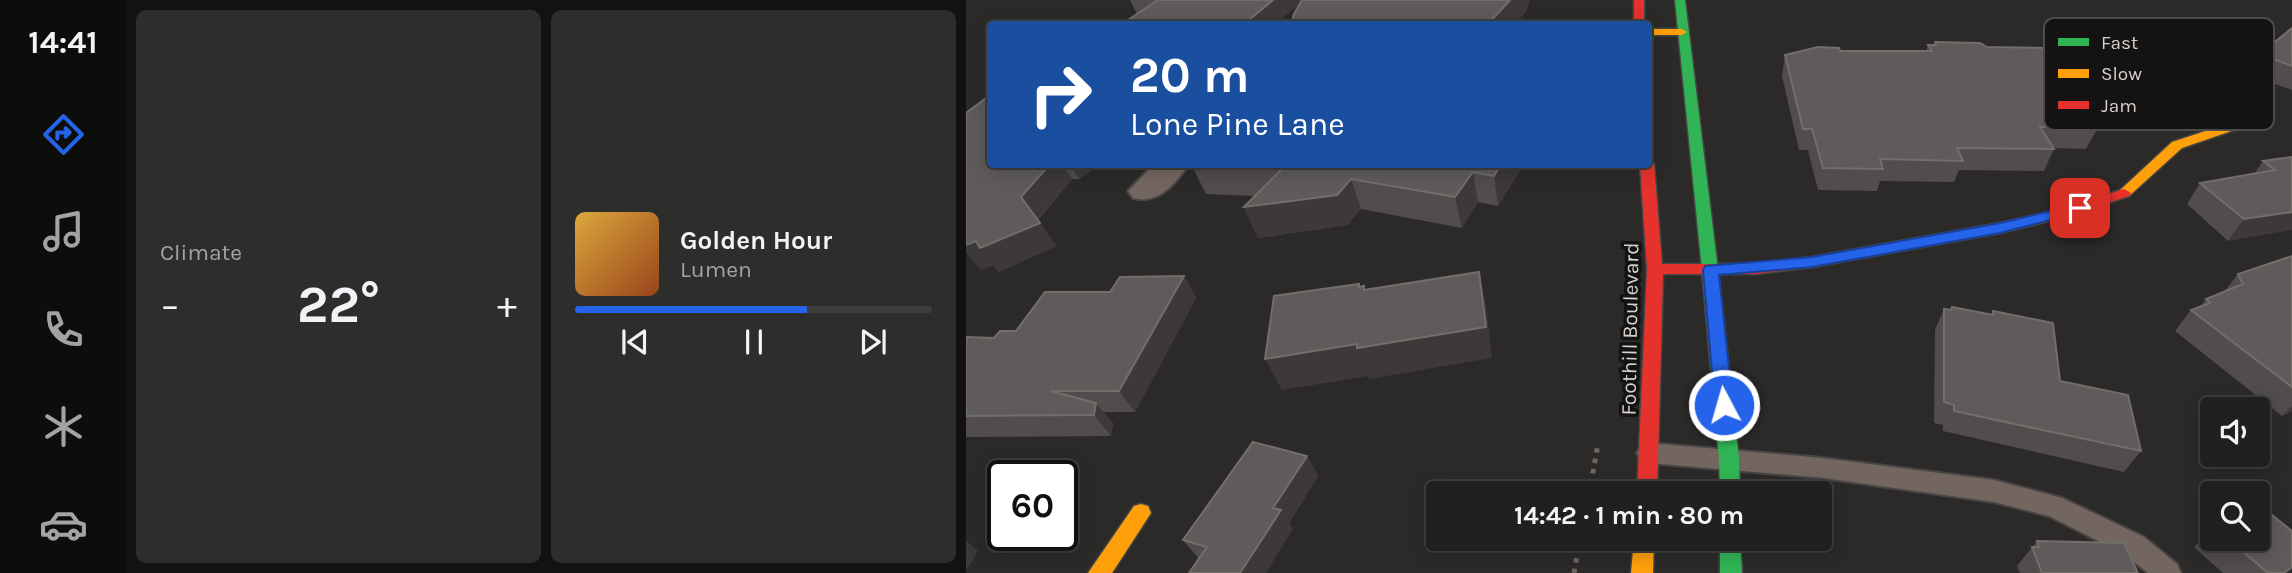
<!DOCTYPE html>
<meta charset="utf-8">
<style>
body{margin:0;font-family:Karla,sans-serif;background:#2d2d2b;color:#f1f3f6;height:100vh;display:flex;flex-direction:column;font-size:26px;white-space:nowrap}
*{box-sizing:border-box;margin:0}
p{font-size:23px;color:#a2a3a4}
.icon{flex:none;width:38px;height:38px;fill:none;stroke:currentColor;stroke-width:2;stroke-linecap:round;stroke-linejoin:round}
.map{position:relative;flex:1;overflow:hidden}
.panel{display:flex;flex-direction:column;gap:10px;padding:10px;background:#121210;width:840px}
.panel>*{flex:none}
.banner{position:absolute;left:21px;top:21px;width:665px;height:147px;border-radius:7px;box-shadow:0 4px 18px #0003,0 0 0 2px #3e3e3c;background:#1a4fa0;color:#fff;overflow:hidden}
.fabs{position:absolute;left:1234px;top:397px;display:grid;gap:14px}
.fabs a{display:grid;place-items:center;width:70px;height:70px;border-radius:7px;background:#21201e;box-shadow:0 4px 18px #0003,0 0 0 2px #3e3e3c;font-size:35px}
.speed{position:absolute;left:21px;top:460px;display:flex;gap:14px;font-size:35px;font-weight:700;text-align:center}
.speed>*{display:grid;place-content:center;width:91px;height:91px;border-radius:50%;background:#21201e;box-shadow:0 4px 18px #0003,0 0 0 2px #3e3e3c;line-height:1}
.speed .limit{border:4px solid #111;border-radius:10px;background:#fff;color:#111}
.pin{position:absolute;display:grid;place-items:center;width:60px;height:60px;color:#fff;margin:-30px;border-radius:14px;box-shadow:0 4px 10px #0006}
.me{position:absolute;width:77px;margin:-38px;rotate:354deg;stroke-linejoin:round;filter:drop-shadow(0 0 5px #0008)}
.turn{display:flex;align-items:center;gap:24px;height:147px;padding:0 28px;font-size:32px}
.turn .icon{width:91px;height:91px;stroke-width:2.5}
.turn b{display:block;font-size:49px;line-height:60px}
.big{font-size:52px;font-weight:700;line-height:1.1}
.panel .tile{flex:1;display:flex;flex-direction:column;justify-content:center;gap:10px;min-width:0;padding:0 24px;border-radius:10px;background:#2d2d2b}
.song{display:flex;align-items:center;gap:21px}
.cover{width:84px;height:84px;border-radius:10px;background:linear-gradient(135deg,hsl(40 70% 55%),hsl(20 70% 35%))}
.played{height:7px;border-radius:4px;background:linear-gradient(90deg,#2563eb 65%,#3e3e3c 65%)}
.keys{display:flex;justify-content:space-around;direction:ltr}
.heat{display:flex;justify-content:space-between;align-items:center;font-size:38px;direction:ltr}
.panel .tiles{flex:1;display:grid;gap:10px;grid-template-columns:repeat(2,1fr)}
.trip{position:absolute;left:460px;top:481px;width:406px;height:70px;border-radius:7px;background:#21201e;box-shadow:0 4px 18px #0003,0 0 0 2px #3e3e3c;font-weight:700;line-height:70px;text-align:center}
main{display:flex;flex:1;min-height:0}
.tabs{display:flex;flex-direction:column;width:126px;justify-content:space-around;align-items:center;background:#0d0d0c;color:#a2a3a4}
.tabs .icon{width:49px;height:49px}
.tabs .selected{color:#2563eb}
.tabs b{font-size:32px;color:#f1f3f6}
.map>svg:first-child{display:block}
</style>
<main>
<nav class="tabs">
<b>14:41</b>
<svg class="icon selected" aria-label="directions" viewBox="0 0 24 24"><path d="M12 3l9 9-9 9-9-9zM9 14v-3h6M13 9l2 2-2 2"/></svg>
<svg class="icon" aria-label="music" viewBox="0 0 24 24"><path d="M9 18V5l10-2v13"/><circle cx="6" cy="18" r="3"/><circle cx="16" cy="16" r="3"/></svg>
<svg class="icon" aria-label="phone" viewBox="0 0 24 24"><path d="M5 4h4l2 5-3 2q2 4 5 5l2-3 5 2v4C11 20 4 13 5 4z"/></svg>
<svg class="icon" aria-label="climate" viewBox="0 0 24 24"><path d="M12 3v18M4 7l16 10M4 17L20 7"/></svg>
<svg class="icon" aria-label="car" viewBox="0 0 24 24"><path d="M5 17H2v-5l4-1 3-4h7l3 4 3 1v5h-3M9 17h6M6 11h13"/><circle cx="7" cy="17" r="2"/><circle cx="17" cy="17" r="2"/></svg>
</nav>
<section class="panel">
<div class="tiles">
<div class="tile"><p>Climate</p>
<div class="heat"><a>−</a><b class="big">22°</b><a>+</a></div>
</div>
<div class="tile">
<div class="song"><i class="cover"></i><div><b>Golden Hour</b><p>Lumen</p></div></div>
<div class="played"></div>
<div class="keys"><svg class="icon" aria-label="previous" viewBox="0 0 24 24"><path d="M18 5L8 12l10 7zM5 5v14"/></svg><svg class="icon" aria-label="pause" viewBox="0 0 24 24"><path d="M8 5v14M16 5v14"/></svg><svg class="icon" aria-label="next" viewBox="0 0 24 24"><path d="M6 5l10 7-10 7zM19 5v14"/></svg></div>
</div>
</div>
</section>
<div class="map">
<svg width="1326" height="573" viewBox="0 0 1326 573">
<rect width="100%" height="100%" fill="#2c2a28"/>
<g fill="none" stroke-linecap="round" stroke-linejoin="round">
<defs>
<path id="lane" d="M 683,443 L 857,458 L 1028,480 L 1096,498 L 1178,537 L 1211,564 L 1215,573 L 1182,573 L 1160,555 L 1083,516 L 1028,502 L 857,478 L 683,463 L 675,460 L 671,453 L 675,446 Z"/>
<path id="street" d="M 188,164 L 223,164 C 209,184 192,205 167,198 L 162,191 Z"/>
<path id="fast" d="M 709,0 L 719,0 L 752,270 L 773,459 L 774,494 L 754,494 L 753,459 L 736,270 Z
M 754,539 L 774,539 L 776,573 L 754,573 Z"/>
<path id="slow" d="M 682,29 L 716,29 L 721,32 L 716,35 L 682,35 Z
M 1273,120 L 1277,121 L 1277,127 L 1216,148 L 1163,196 L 1153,196 L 1151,193 L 1206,142 Z
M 175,504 L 182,506 L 185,513 L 146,573 L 122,573 L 168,506 Z
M 668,539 L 688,539 L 687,573 L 665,573 Z"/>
<path id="jam" d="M 668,0 L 678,0 L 678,24 L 668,24 Z
M 682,160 L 688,164 L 696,264 L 789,264 L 846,257 L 1034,223 L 1091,210 L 1158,189 L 1165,193 L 1163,196 L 1099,217 L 1034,233 L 846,267 L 789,274 L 697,274 L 691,494 L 671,494 L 681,269 L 674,164 L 682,164 Z"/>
</defs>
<!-- lane casing -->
<use href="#lane" stroke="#464544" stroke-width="4"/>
<!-- street casing -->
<use href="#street" stroke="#464544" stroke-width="4"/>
<!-- fast casing -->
<use href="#fast" stroke="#464544" stroke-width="3"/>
<!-- slow casing -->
<use href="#slow" stroke="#464544" stroke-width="3"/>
<!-- jam casing -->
<use href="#jam" stroke="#464544" stroke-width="3"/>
<!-- path -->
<path stroke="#6e6662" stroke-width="5" stroke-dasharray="4.5 6" stroke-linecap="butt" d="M 623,494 L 632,444
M 608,573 L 614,539"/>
<!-- lane -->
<use href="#lane" fill="#736660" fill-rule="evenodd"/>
<!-- street -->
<use href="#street" fill="#736660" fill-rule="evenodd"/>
<!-- fast -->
<use href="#fast" fill="#30b455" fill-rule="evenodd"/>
<!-- slow -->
<use href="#slow" fill="#ff9f0a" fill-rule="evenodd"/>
<!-- jam -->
<use href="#jam" fill="#e5322d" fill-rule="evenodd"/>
</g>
<!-- wall -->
<path fill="#504d4c" d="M 164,0 L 564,0 L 560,11 L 549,24 L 325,24 L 335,2 L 309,24 L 156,24 L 171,14 Z
M 1243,23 L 1232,42 L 1146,129 L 1131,129 L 1120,149 L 1087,148 L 1088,149 L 1078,171 L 993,170 L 988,182 L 914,181 L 911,191 L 852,190 L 842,150 L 833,150 L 816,76 L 819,55 L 874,51 L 960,51 L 962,45 L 968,45 L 969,42 L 1021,47 L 1116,49 L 1122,35 Z
M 1326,28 L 1326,90 L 1281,74 L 1294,54 Z
M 1326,157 L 1262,241 L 1221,204 L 1234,183 L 1288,174 L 1297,161 Z
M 24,164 L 134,164 L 113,179 L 106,179 L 72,220 L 90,246 L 33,272 L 27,265 L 15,270 L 1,253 Z
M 225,164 L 558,164 L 532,206 L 512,202 L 496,228 L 395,209 L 381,225 L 292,238 L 278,207 L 289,196 L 240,194 Z
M 1326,256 L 1326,411 L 1316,416 L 1209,331 L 1225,310 L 1234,307 L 1240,299 L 1258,292 L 1272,274 Z
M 218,276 L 230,298 L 169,412 L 137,412 L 147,423 L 145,436 L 0,437 L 0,337 L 28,338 L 50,331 L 144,292 Z
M 986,307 L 1025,315 L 1027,311 L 1094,381 L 1175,451 L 1158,472 L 977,431 L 977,425 L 968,423 L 969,330 L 978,309 L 984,310 Z
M 341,456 L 352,476 L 323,523 L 327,529 L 233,559 L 217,540 Z
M 1246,531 L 1246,539 L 1292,539 L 1318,573 L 1257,573 L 1228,547 Z
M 1071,541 L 1172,573 L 1054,573 L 1051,566 Z"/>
<!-- shaded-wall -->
<path fill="#3c3938" d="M 307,0 L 337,0 L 309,24 L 278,24 Z
M 544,0 L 564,0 L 560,11 L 549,24 L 522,24 Z
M 1243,23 L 1232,42 L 1146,129 L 1157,108 Z
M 84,164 L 96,164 L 106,179 L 71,220 L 55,197 Z
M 104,164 L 134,164 L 113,179 Z
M 535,164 L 558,164 L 532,206 L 528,176 Z
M 507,172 L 512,202 L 496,228 L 489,197 Z
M 385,179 L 395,209 L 381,225 L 292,238 L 278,207 Z
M 1326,212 L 1326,230 L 1262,241 L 1278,219 Z
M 74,223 L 90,246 L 33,272 L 27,265 L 15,270 L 1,253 L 0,255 L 0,245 L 10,241 Z
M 513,272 L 520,304 L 526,358 L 403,379 L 402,376 L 316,390 L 299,359 Z
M 218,276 L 230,298 L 169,412 L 153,391 Z
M 130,403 L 147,423 L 145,436 L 128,415 Z
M 1326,406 L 1326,411 L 1316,416 Z
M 341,456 L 352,476 L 323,523 L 327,529 L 300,573 L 274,573 L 307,508 Z
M 0,541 L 12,551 L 0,571 Z"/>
<!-- building -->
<path fill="#5e5b5a" stroke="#716e6c" stroke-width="2" d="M 192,0 L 307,0 L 278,24 L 156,24 Z
M 336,0 L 544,0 L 522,24 L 325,24 L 328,14 Z
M 1243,23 L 1157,108 L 1117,107 L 1131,127 L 1074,127 L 1088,149 L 991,148 L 997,161 L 914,159 L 917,169 L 857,168 L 846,129 L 837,129 L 819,55 L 852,47 L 873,48 L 874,51 L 966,51 L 962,45 L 970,45 L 969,42 L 1014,43 L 1021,47 L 1131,49 L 1122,35 Z
M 1326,28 L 1326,66 L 1294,54 Z
M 24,95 L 24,164 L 84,164 L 55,197 L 74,223 L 14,248 L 10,241 L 0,245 L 0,113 Z
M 1326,157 L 1326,212 L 1278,219 L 1234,183 L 1309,170 L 1297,161 Z
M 239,164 L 535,164 L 528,176 L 507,172 L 489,197 L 385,179 L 371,195 L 278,207 L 318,167 Z
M 1326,256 L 1326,387 L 1225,310 L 1244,303 L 1240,299 L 1277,284 L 1272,274 Z
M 513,272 L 520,327 L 391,348 L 391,344 L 299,359 L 308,296 L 393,284 L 393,287 L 398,286 L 398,290 Z
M 218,276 L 153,391 L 85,391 L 130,403 L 128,415 L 0,416 L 0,337 L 28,338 L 34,331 L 50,331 L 79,292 L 144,292 L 154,277 Z
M 986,307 L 1027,315 L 1027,311 L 1087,323 L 1094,381 L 1162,395 L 1175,451 L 988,411 L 988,405 L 978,402 L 978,309 L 985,310 Z
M 287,442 L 341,456 L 307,508 L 315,510 L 274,573 L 223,573 L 241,547 L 217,540 Z
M 1292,504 L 1326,531 L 1326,567 L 1318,573 L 1302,573 L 1262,539 L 1292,539 Z
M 1071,541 L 1158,543 L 1172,573 L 1076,573 L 1066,547 L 1073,547 Z"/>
<!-- route -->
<path fill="#2563eb" stroke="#184099" stroke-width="2" d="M 1114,204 L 1119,205 L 1119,211 L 1034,233 L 846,267 L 753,275 L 767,405 L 764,411 L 758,413 L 751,411 L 749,405 L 737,270 L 739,266 L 846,257 L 1034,223 Z"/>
<g text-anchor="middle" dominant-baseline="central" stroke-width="7" stroke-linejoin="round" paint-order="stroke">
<!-- street labels -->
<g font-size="21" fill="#d4d1cf" stroke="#151312">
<text transform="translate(664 329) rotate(-89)">Foothill Boulevard</text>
</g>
</g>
<!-- legend -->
<rect x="1078" y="18" width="230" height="112" rx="10" fill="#151312" stroke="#4e4c4b" stroke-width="2"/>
<rect x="1092" y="38" width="31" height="8" fill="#30b455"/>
<rect x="1092" y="69" width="31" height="9" fill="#ff9f0a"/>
<rect x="1092" y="101" width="31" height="8" fill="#e5322d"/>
<g font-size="19" fill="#d4d1cf">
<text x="1135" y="49">Fast</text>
<text x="1135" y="80">Slow</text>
<text x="1135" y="112">Jam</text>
</g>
</svg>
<div class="fabs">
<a><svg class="icon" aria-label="sound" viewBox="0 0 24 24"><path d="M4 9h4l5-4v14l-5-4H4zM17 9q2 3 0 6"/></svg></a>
<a><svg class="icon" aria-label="search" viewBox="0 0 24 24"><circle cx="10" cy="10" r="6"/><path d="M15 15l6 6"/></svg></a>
</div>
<div class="speed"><div class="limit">60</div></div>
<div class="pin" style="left:1114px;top:208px;background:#d93025"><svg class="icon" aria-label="arrive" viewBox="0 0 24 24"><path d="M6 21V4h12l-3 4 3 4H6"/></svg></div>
<svg class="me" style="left:758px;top:405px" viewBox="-20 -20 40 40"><circle r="17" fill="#2563eb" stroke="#fff" stroke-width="3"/><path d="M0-11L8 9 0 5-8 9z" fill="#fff"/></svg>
<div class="trip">14:42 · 1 min · 80 m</div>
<div class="banner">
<div class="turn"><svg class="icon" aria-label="right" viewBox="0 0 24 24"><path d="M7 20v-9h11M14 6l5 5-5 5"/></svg><div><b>20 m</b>Lone Pine Lane</div></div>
</div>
</div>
</main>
